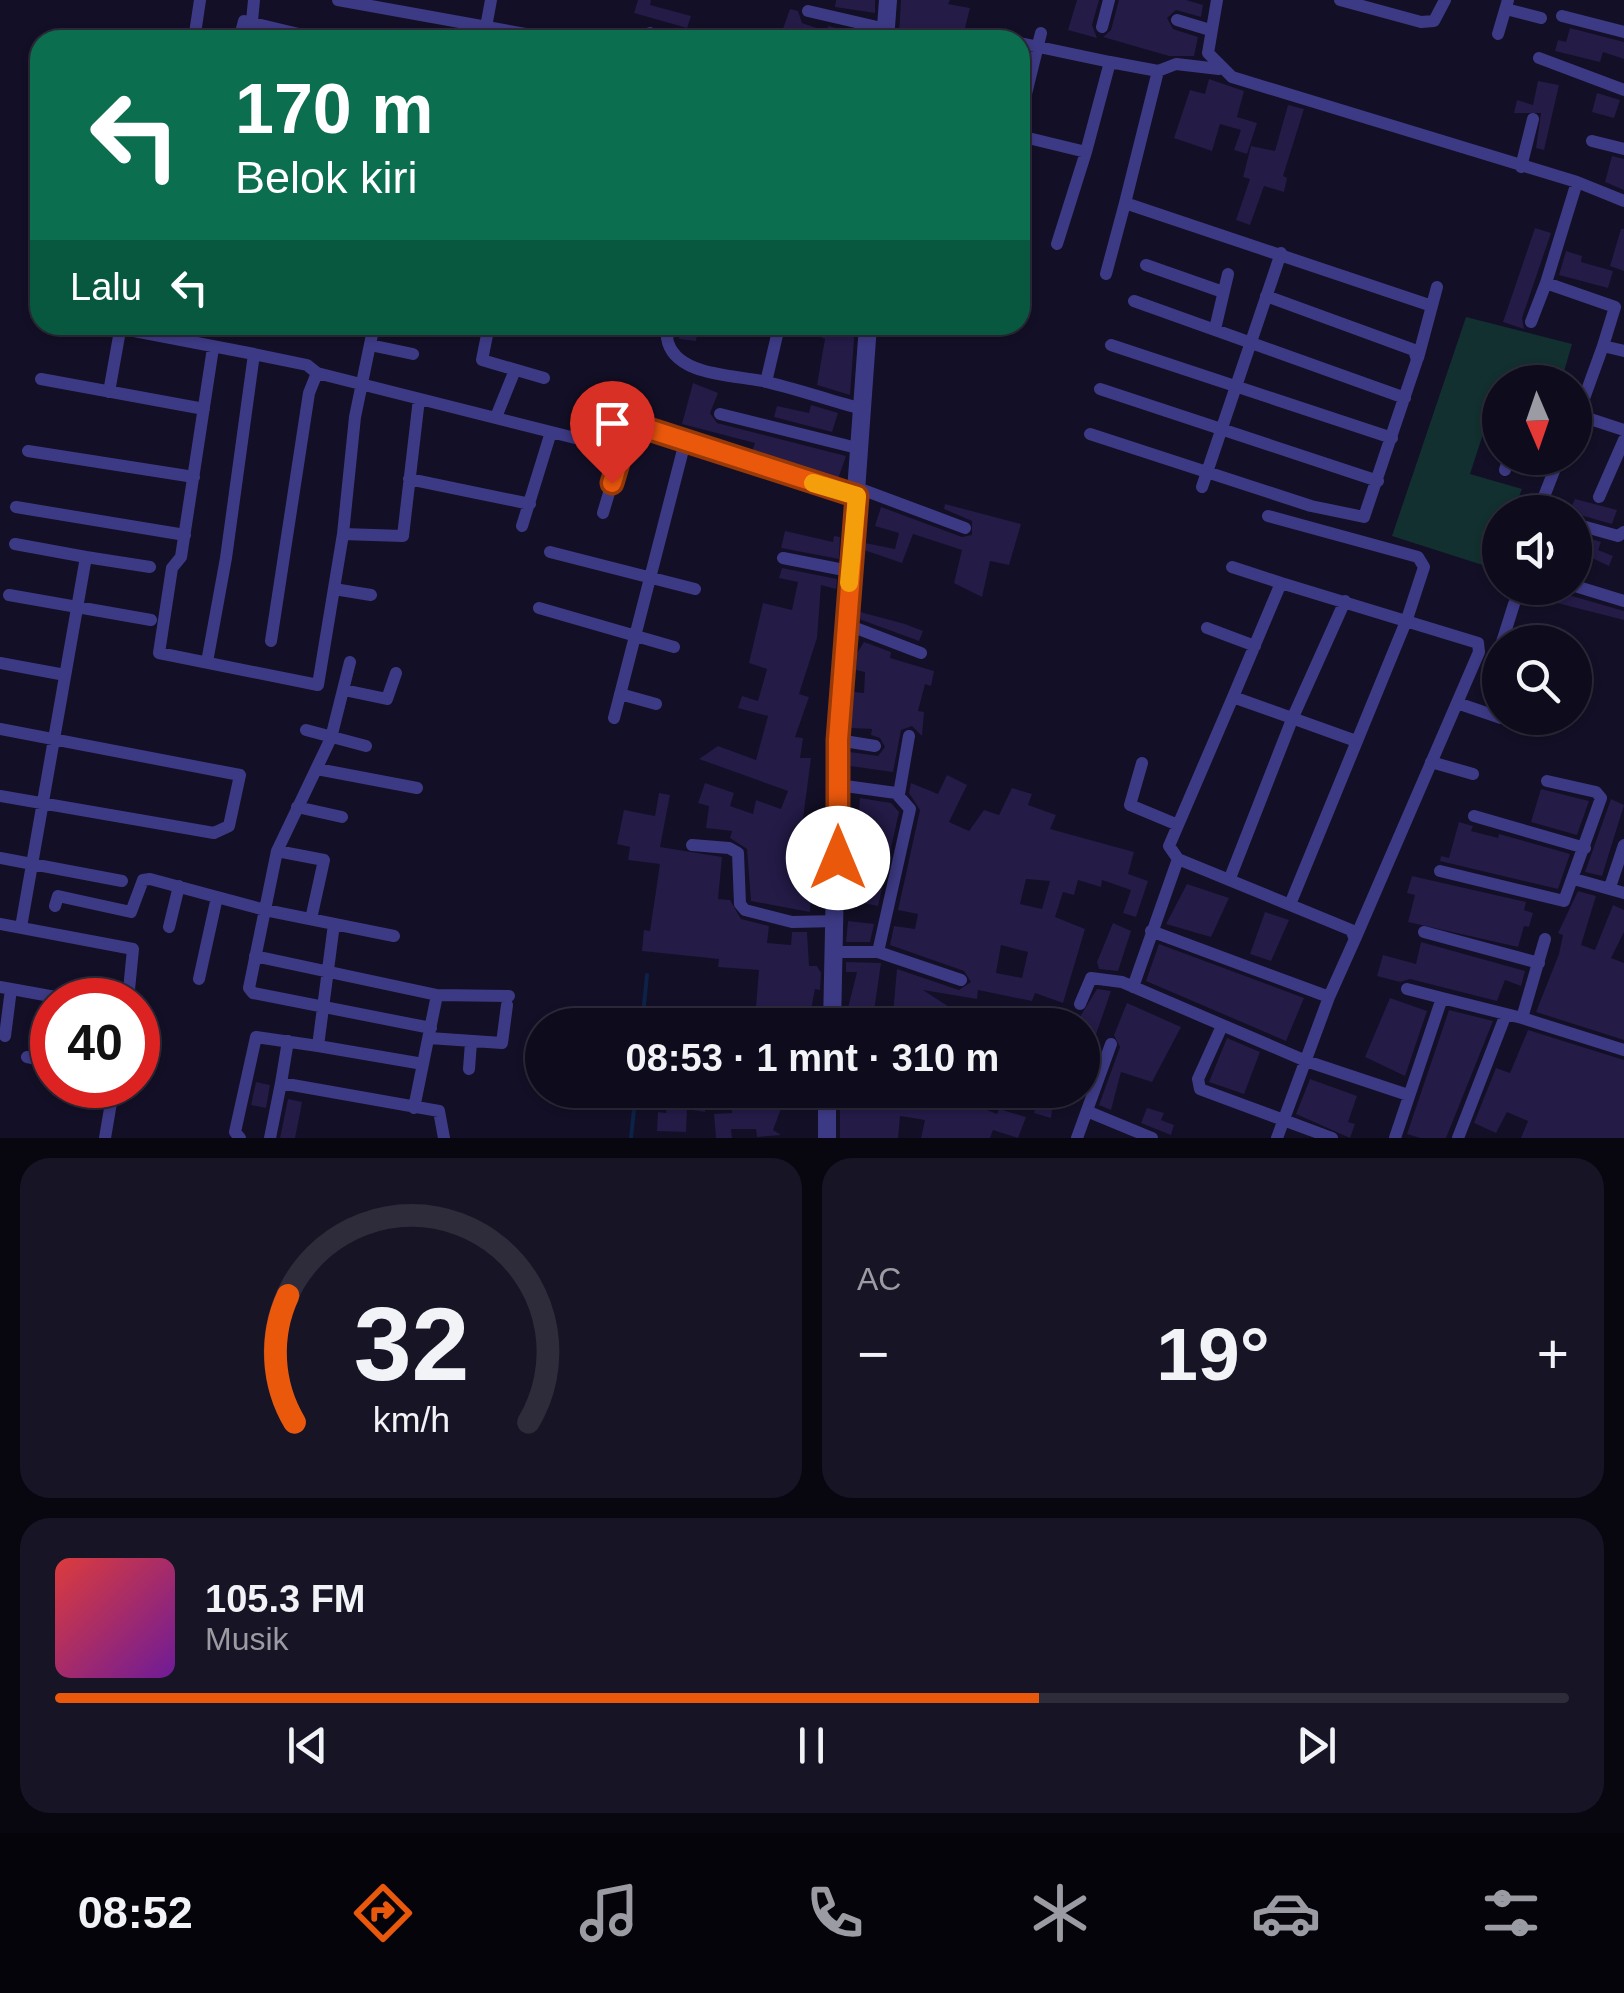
<!DOCTYPE html>
<html lang="id">
<meta charset="utf-8">
<style>
body{margin:0;font-family:Helvetica,sans-serif;background:#171425;color:#f1f3f6;height:100vh;display:flex;flex-direction:column;font-size:38px;white-space:nowrap}
*{box-sizing:border-box;margin:0}
p{font-size:32px;color:#9b9ba3}
.icon{flex:none;width:55px;height:55px;fill:none;stroke:currentColor;stroke-width:2;stroke-linecap:round;stroke-linejoin:round}
.map{position:relative;height:1138px;overflow:hidden}
.panel{display:flex;flex-direction:column;gap:20px;padding:20px;background:#08060f;flex:1}
.panel>*{flex:none}
.guide{position:absolute;left:30px;top:30px;width:1000px;height:305px;border-radius:30px;box-shadow:0 2px 8px #0004,0 0 0 2px #2e2b3b;background:#0b6e4f;color:#fff;overflow:hidden}
.needle{width:65px;rotate:178deg}
.tools{position:absolute;left:1482px;top:365px;display:grid;gap:20px}
.tools a{display:grid;place-items:center;width:110px;height:110px;border-radius:50%;background:#0e0b1c;box-shadow:0 2px 8px #0004,0 0 0 2px #2e2b3b;font-size:50px}
.speed{position:absolute;left:30px;top:978px;display:flex;gap:20px;font-size:50px;font-weight:700;text-align:center}
.speed>*{display:grid;place-content:center;width:130px;height:130px;border-radius:50%;background:#0e0b1c;box-shadow:0 2px 8px #0004,0 0 0 2px #2e2b3b;line-height:1}
.speed .limit{border:15px solid #d22;background:#fff;color:#111}
.pin{position:absolute;display:grid;place-items:center;width:85px;height:85px;color:#fff;margin:-102px -42px;border-radius:50% 50% 50% 0;rotate:-45deg;box-shadow:0 0 10px #0007}
.pin .icon{rotate:45deg}
.me{position:absolute;width:110px;margin:-55px;rotate:0deg;stroke-linejoin:round;filter:drop-shadow(0 0 8px #0008)}
.turn{display:flex;align-items:center;gap:35px;height:210px;padding:0 40px;font-size:45px}
.turn .icon{width:130px;height:130px;stroke-width:2.5}
.turn b{display:block;font-size:70px;line-height:85px}
.then{display:flex;align-items:center;height:95px;padding:0 40px;background:#0003;gap:20px;font-size:38px}
.big{font-size:75px;font-weight:600;line-height:1.1}
.panel .widget{flex:1;display:flex;flex-direction:column;justify-content:center;gap:15px;min-width:0;padding:0 35px;border-radius:30px;background:#171425}
.panel .dial{align-items:center;gap:0}
.dial svg{height:260px;overflow:visible;fill:none;stroke:#2e2b3b;stroke-width:7;stroke-linecap:round;text-anchor:middle}
.dial text{fill:#f1f3f6;stroke:none}
.song{display:flex;align-items:center;gap:30px}
.cover{width:120px;height:120px;border-radius:15px;background:linear-gradient(135deg,hsl(0 70% 55%),hsl(280 70% 35%))}
.played{height:10px;border-radius:5px;background:linear-gradient(90deg,#ea580c 65%,#2e2b3b 65%)}
.keys{display:flex;justify-content:space-around;direction:ltr}
.heat{display:flex;justify-content:space-between;align-items:center;font-size:55px;direction:ltr}
.panel .tiles{flex:1;display:grid;gap:20px;grid-template-columns:1fr 1fr}
.widget:last-child{grid-column:span 2}
.trip{position:absolute;left:525px;top:1008px;width:575px;height:100px;border-radius:50px;background:#0e0b1c;box-shadow:0 2px 8px #0004,0 0 0 2px #2e2b3b;font-weight:600;line-height:100px;text-align:center}
.tabs{display:flex;height:160px;justify-content:space-around;align-items:center;background:#06040b;color:#9b9ba3}
.tabs .icon{width:70px;height:70px}
.tabs .current{color:#ea580c}
.tabs b{font-size:45px;color:#f1f3f6}
.map>svg:first-child{display:block}
</style>
<div class="map">
<svg width="1624" height="1138" viewBox="0 0 1624 1138">
<rect width="100%" height="100%" fill="#130f26"/>
<!-- green -->
<path fill="#12302f" d="M 1466,317 L 1572,344 L 1561,382 L 1543,379 L 1500,382 L 1470,474 L 1522,489 L 1513,512 L 1500,512 L 1500,548 L 1492,568 L 1392,536 Z"/>
<g fill="none" stroke-linecap="round" stroke-linejoin="round">
<!-- stream -->
<path stroke="#0c2248" stroke-width="4" d="M 642,1025 L 647,975
M 631,1138 L 636,1090"/>
</g>
<!-- building -->
<path fill="#241b47" fill-rule="evenodd" d="M 638,0 L 651,0 L 650,5 L 691,16 L 687,28 L 634,13 Z
M 836,0 L 875,0 L 875,13 L 835,7 Z
M 901,0 L 950,0 L 948,4 L 970,8 L 962,40 L 920,40 L 918,35 L 899,34 Z
M 1077,0 L 1099,0 L 1092,25 L 1097,38 L 1068,30 Z
M 1119,0 L 1186,0 L 1203,5 L 1201,17 L 1176,10 L 1167,18 L 1173,29 L 1198,37 L 1194,56 L 1169,56 L 1103,37 L 1111,30 Z
M 790,9 L 798,11 L 802,23 L 828,32 L 828,26 L 862,34 L 862,40 L 779,40 Z
M 1570,28 L 1624,42 L 1624,59 L 1603,52 L 1600,62 L 1555,51 L 1558,40 L 1566,42 Z
M 1209,79 L 1244,91 L 1237,117 L 1257,123 L 1247,154 L 1234,150 L 1241,130 L 1220,124 L 1212,151 L 1174,138 L 1190,90 L 1205,94 Z
M 1538,81 L 1559,85 L 1544,150 L 1536,148 L 1541,113 L 1514,113 L 1517,100 L 1533,105 Z
M 1597,93 L 1620,100 L 1614,118 L 1592,112 Z
M 1288,105 L 1304,109 L 1283,176 L 1287,178 L 1284,192 L 1264,186 L 1250,225 L 1236,220 L 1250,179 L 1243,177 L 1251,146 L 1275,151 Z
M 1612,156 L 1624,159 L 1624,190 L 1605,182 Z
M 1535,228 L 1551,233 L 1522,318 L 1524,329 L 1503,322 Z
M 1621,229 L 1624,229 L 1624,271 L 1610,266 Z
M 1566,251 L 1582,256 L 1581,262 L 1613,271 L 1608,288 L 1559,275 Z
M 795,325 L 855,325 L 850,395 L 817,385 L 825,339 Z
M 681,326 L 698,328 L 696,341 L 679,339 Z
M 693,383 L 718,393 L 710,413 L 717,423 L 846,456 L 838,479 L 752,452 L 755,443 L 682,424 Z
M 1500,401 L 1500,437 L 1487,431 Z
M 811,405 L 838,413 L 832,432 L 774,417 L 777,406 L 809,413 Z
M 1575,499 L 1617,510 L 1612,524 L 1569,512 Z
M 945,504 L 1021,524 L 1009,565 L 990,561 L 982,597 L 954,583 L 962,550 L 913,534 L 902,563 L 864,550 L 865,543 L 895,549 L 899,533 L 875,526 L 881,507 L 962,537 L 972,535 L 972,521 L 944,509 Z
M 785,531 L 833,542 L 834,536 L 840,537 L 839,559 L 781,548 Z
M 1575,534 L 1601,542 L 1598,550 L 1613,556 L 1609,566 L 1592,558 L 1587,573 L 1575,569 L 1581,552 L 1575,549 Z
M 782,568 L 837,579 L 836,589 L 821,585 L 817,638 L 799,694 L 809,697 L 795,737 L 803,738 L 800,758 L 811,758 L 803,819 L 807,819 L 797,871 L 812,872 L 810,912 L 751,901 L 747,849 L 730,838 L 732,831 L 706,828 L 709,806 L 698,803 L 705,783 L 734,793 L 730,806 L 753,814 L 756,800 L 781,809 L 788,791 L 699,759 L 718,746 L 756,760 L 768,716 L 738,708 L 742,696 L 758,701 L 767,669 L 749,663 L 763,603 L 792,610 L 798,582 L 779,578 Z
M 1541,588 L 1561,588 L 1572,596 L 1624,611 L 1624,620 L 1537,598 Z
M 860,612 L 905,624 L 923,631 L 919,641 L 859,619 Z
M 864,642 L 891,652 L 890,658 L 934,671 L 931,686 L 925,684 L 918,711 L 924,712 L 922,736 L 912,726 L 901,730 L 893,772 L 850,766 L 850,752 L 878,756 L 885,747 L 880,738 L 871,735 L 872,729 L 851,728 L 854,692 L 864,693 L 865,672 L 856,670 L 857,653 Z
M 947,775 L 967,785 L 949,822 L 969,831 L 984,810 L 999,815 L 1012,788 L 1032,794 L 1028,805 L 1056,815 L 1050,829 L 1134,852 L 1128,874 L 1148,881 L 1136,917 L 1123,913 L 1131,890 L 1102,880 L 1101,887 L 1078,880 L 1074,895 L 1063,892 L 1055,917 L 1085,929 L 1063,1003 L 1035,993 L 1032,1001 L 978,990 L 977,999 L 923,990 L 960,1014 L 958,1025 L 892,1025 L 897,969 L 959,990 L 971,982 L 964,971 L 890,945 L 894,926 L 915,929 L 918,914 L 898,910 L 920,810 L 909,793 L 911,783 L 938,794 ZM 1026,879 L 1050,881 L 1042,909 L 1020,904 ZM 1001,945 L 1028,952 L 1022,978 L 996,973 Z
M 1541,789 L 1589,801 L 1577,835 L 1531,822 Z
M 659,793 L 670,795 L 660,847 L 722,857 L 718,899 L 730,900 L 741,919 L 769,926 L 767,943 L 791,945 L 792,932 L 807,932 L 809,966 L 817,966 L 821,973 L 820,990 L 815,989 L 808,1025 L 799,1025 L 801,1013 L 794,1006 L 782,1011 L 756,1007 L 759,970 L 718,967 L 719,959 L 642,951 L 644,930 L 650,931 L 660,864 L 628,860 L 630,847 L 617,844 L 624,810 L 655,816 Z
M 860,798 L 891,803 L 899,812 L 878,906 L 849,900 L 849,819 L 858,820 Z
M 1611,799 L 1624,805 L 1602,876 L 1585,872 Z
M 1459,822 L 1473,826 L 1471,831 L 1498,838 L 1499,834 L 1570,854 L 1558,889 L 1440,861 L 1441,856 L 1449,858 Z
M 1412,876 L 1526,902 L 1524,910 L 1533,913 L 1529,927 L 1524,926 L 1518,947 L 1408,922 L 1415,895 L 1407,893 Z
M 1187,884 L 1229,898 L 1211,937 L 1166,924 Z
M 1578,891 L 1596,896 L 1581,945 L 1595,950 L 1613,905 L 1624,910 L 1624,932 L 1611,958 L 1624,963 L 1624,1040 L 1536,1012 L 1559,954 L 1563,935 L 1558,933 Z
M 1265,912 L 1289,920 L 1271,961 L 1250,954 Z
M 848,921 L 874,924 L 870,942 L 846,942 Z
M 1113,923 L 1131,931 L 1118,971 L 1099,969 L 1097,962 Z
M 1421,942 L 1525,971 L 1521,986 L 1505,980 L 1497,1001 L 1410,979 L 1400,982 L 1377,976 L 1383,955 L 1416,964 Z
M 1159,944 L 1304,998 L 1286,1041 L 1146,981 Z
M 846,962 L 881,963 L 872,1025 L 845,1020 L 857,972 L 846,972 Z
M 1097,989 L 1111,991 L 1094,1040 L 1082,1036 L 1082,1025 L 1075,1025 Z
M 1390,998 L 1427,1011 L 1405,1076 L 1365,1057 Z
M 1127,1003 L 1181,1027 L 1152,1082 L 1121,1072 L 1111,1110 L 1099,1105 L 1120,1047 L 1114,1035 Z
M 1449,1010 L 1493,1021 L 1446,1138 L 1420,1138 L 1407,1134 Z
M 1528,1030 L 1624,1060 L 1624,1138 L 1521,1138 L 1528,1121 L 1507,1112 L 1496,1133 L 1474,1123 L 1496,1068 L 1510,1073 Z
M 1227,1038 L 1260,1052 L 1244,1094 L 1209,1082 Z
M 1310,1079 L 1357,1096 L 1348,1122 L 1355,1124 L 1350,1138 L 1296,1114 Z
M 256,1082 L 270,1085 L 266,1108 L 251,1105 Z
M 669,1090 L 694,1094 L 694,1090 L 709,1090 L 705,1112 L 687,1109 L 686,1132 L 657,1131 L 658,1112 L 666,1113 Z
M 733,1090 L 754,1090 L 762,1097 L 765,1090 L 779,1090 L 785,1098 L 773,1130 L 781,1135 L 757,1137 L 756,1129 L 731,1129 L 732,1138 L 716,1138 L 714,1114 L 732,1113 Z
M 840,1090 L 947,1094 L 997,1114 L 999,1109 L 1026,1117 L 1018,1138 L 993,1130 L 990,1138 L 921,1138 L 925,1120 L 900,1116 L 898,1138 L 840,1138 Z
M 1039,1090 L 1063,1090 L 1060,1102 L 1053,1102 L 1051,1118 L 1034,1113 Z
M 288,1099 L 302,1102 L 300,1113 L 295,1138 L 280,1138 Z
M 1147,1108 L 1164,1113 L 1161,1120 L 1174,1125 L 1171,1135 L 1141,1123 Z"/>
<g fill="none" stroke-linecap="round" stroke-linejoin="round">
<!-- minor -->
<path stroke="#3d3a85" stroke-width="12" d="M 338,0 L 531,35 L 537,40
M 1217,0 L 1208,53 L 1232,77 L 1577,182 L 1624,201
M 1340,0 L 1421,22 L 1434,21 L 1445,0
M 1506,9 L 1541,18
M 808,11 L 886,29
M 1562,16 L 1624,32
M 1177,20 L 1210,30
M 252,21 L 254,0
M 486,27 L 491,0
M 1102,27 L 1109,0
M 1498,34 L 1508,0
M 1005,39 L 1008,40
M 194,40 L 200,0
M 239,40 L 244,21 L 324,40
M 647,40 L 650,33
M 1020,43 L 1110,62
M 1539,58 L 1624,90
M 1158,71 L 1125,203 L 1432,306
M 1024,102 L 1041,33
M 1020,136 L 1086,152 L 1110,62 L 1158,71 L 1176,64 L 1219,69
M 1592,141 L 1624,149
M 1521,167 L 1533,119
M 1577,182 L 1546,283 L 1615,307 L 1603,346 L 1624,351
M 1057,244 L 1086,152
M 1146,265 L 1223,292
M 1106,274 L 1125,203
M 1134,301 L 1405,398
M 1531,322 L 1546,283
M 103,325 L 254,354
M 374,325 L 355,417 L 343,534 L 403,536 L 419,399
M 489,325 L 482,360 L 544,378
M 656,325 L 670,329 L 667,338 C 673,376 734,375 762,381 C 796,388 830,401 863,409
M 1215,329 L 1228,274
M 370,345 L 413,354
M 1111,345 L 1392,438
M 1603,346 L 1578,415 L 1624,430
M 213,348 L 181,557 L 172,568 L 159,653 L 318,685 L 343,534
M 1418,358 L 1437,287
M 41,379 L 204,409
M 766,382 L 778,331
M 1100,389 L 1378,481
M 109,392 L 121,325
M 720,414 L 861,449
M 496,417 L 515,370
M 1090,434 L 1311,506 L 1364,517 L 1417,360 L 1414,350 L 1266,296
M 28,451 L 194,477
M 1505,470 L 1509,458
M 409,479 L 530,504
M 1202,487 L 1281,253
M 858,488 L 965,528
M 1599,497 L 1624,440
M 16,507 L 185,535
M 1538,512 L 1559,458
M 603,513 L 630,423
M 1268,516 L 1418,557 L 1424,567 L 1407,619 L 1291,902
M 1575,524 L 1618,536 L 1624,532
M 522,526 L 551,432
M 15,544 L 86,557 L 21,927
M 550,552 L 695,589
M 86,557 L 150,567
M 783,558 L 849,571
M 1232,567 L 1281,583 L 1233,697
M 1281,583 L 1478,643 L 1479,652 L 1355,939
M 1575,586 L 1624,601
M 334,589 L 371,595
M 9,595 L 151,620
M 539,608 L 674,647
M 848,625 L 921,653
M 1207,628 L 1255,646
M 271,641 L 309,393 L 317,373 L 575,438 L 592,416 L 609,416 L 857,496
M 1502,642 L 1514,604
M 207,662 L 226,558 L 254,354 L 307,365 L 317,373
M 350,662 L 331,738 L 277,851 L 249,988 L 253,993 L 431,1028
M 0,663 L 65,675
M 344,690 L 387,699 L 396,673
M 620,694 L 656,704
M 1457,703 L 1501,718
M 614,718 L 685,442
M 0,729 L 240,775 L 229,826 L 214,833 L 0,796
M 306,730 L 366,746
M 838,740 L 875,746
M 1431,762 L 1473,774
M 1142,763 L 1130,805 L 1178,825
M 317,769 L 417,788
M 899,794 L 909,736
M 297,807 L 342,817
M 1474,816 L 1585,848
M 692,845 L 729,848 L 738,853 L 740,904 L 745,910 L 792,922 L 837,921
M 277,851 L 324,860 L 311,919
M 0,858 L 122,881
M 1440,871 L 1564,901 L 1601,798 L 1596,792 L 1547,781
M 1230,878 L 1293,717 L 1345,601
M 1574,879 L 1624,893
M 1610,887 L 1624,845
M 55,906 L 58,896 L 131,912 L 143,880 L 150,879 L 265,910 L 394,936
M 0,924 L 133,949 L 128,1000
M 169,927 L 179,886
M 1151,931 L 1329,997 L 1277,1138
M 1424,932 L 1539,963
M 1545,939 L 1522,1018 L 1624,1050
M 837,952 L 878,952 L 910,809 L 896,793 L 838,785
M 878,952 L 961,980
M 255,956 L 437,995
M 199,979 L 217,897
M 0,987 L 72,1000
M 1133,987 L 1178,859
M 1407,989 L 1442,998
M 1329,997 L 1355,939 L 1351,930 L 1178,859 L 1169,846 L 1233,697 L 1356,741
M 1080,1004 L 1091,978 L 1122,982 L 1306,1061 L 1408,1095
M 789,1025 L 791,1015
M 1222,1026 L 1198,1079 L 1200,1089 L 1332,1138
M 5,1036 L 11,989
M 429,1038 L 502,1043 L 507,1005
M 318,1046 L 423,1064
M 27,1057 L 52,1062
M 469,1069 L 471,1042
M 281,1083 L 288,1041
M 414,1108 L 437,995 L 509,996
M 1089,1112 L 1152,1138
M 105,1138 L 114,1085
M 240,1138 L 235,1132 L 256,1037 L 318,1046 L 334,924
M 270,1138 L 281,1083 L 439,1111 L 444,1138
M 1077,1138 L 1111,1044
M 1395,1138 L 1442,998 L 1522,1018
M 1458,1138 L 1506,1014"/>
<!-- tertiary -->
<path stroke="#3d3a85" stroke-width="18" d="M 885,40 L 888,0
M 832,1025 L 838,740 L 868,325
M 827,1138 L 827,1090"/>
</g>
<g fill="none" stroke-linecap="round" stroke-linejoin="round">
<defs>
<path id="route" d="M 612,483 L 630,423 L 857,496 L 838,740 L 838,858"/>
</defs>
<!-- route casing -->
<use href="#route" stroke="#983908" stroke-width="25"/>
<!-- route -->
<use href="#route" stroke="#ea580c" stroke-width="18"/>
<!-- slow -->
<path stroke="#f59e0b" stroke-width="18" d="M 813,483 L 857,496 L 849,583"/>
</g>
</svg>
<div class="tools">
<a><svg class="needle" viewBox="-14 -14 28 28"><path d="M0-13l5 13h-10z" fill="#e53935"/><path d="M0 13l5-13h-10z" fill="#9b9ba3"/></svg></a>
<a><svg class="icon" aria-label="sound" viewBox="0 0 24 24"><path d="M4 9h4l5-4v14l-5-4H4zM17 9q2 3 0 6"/></svg></a>
<a><svg class="icon" aria-label="search" viewBox="0 0 24 24"><circle cx="10" cy="10" r="6"/><path d="M15 15l6 6"/></svg></a>
</div>
<div class="speed"><div class="limit">40</div></div>
<div class="pin" style="left:612px;top:483px;background:#d93025"><svg class="icon" aria-label="arrive" viewBox="0 0 24 24"><path d="M6 21V4h12l-3 4 3 4H6"/></svg></div>
<svg class="me" style="left:838px;top:858px" viewBox="-20 -20 40 40"><circle r="19" fill="#fff"/><path d="M0-13L10 11 0 6-10 11z" fill="#ea580c"/></svg>
<div class="trip">08:53 · 1 mnt · 310 m</div>
<div class="guide">
<div class="turn"><svg class="icon" aria-label="left" viewBox="0 0 24 24"><path d="M17 20v-9H6M10 6l-5 5 5 5"/></svg><div><b>170 m</b>Belok kiri</div></div>
<div class="then">Lalu<svg class="icon" aria-label="left" viewBox="0 0 24 24"><path d="M17 20v-9H6M10 6l-5 5 5 5"/></svg></div>
</div>
</div>
<section class="panel">
<div class="tiles">
<div class="widget dial"><svg viewBox="0 0 100 80">
<path d="M14 69A42 42 0 1 1 86 69"/>
<path d="M14 69A42 42 0 0 1 12 30" stroke="#ea580c"/>
<text x="50" y="56" font-size="32" font-weight="700">32</text>
<text x="50" y="72" font-size="11">km/h</text>
</svg></div>
<div class="widget"><p>AC</p>
<div class="heat"><a>−</a><b class="big">19°</b><a>+</a></div>
</div>
<div class="widget">
<div class="song"><i class="cover"></i><div><b>105.3 FM</b><p>Musik</p></div></div>
<div class="played"></div>
<div class="keys"><svg class="icon" aria-label="previous" viewBox="0 0 24 24"><path d="M18 5L8 12l10 7zM5 5v14"/></svg><svg class="icon" aria-label="pause" viewBox="0 0 24 24"><path d="M8 5v14M16 5v14"/></svg><svg class="icon" aria-label="next" viewBox="0 0 24 24"><path d="M6 5l10 7-10 7zM19 5v14"/></svg></div>
</div>
</div>
</section>
<nav class="tabs">
<b>08:52</b>
<svg class="icon current" aria-label="directions" viewBox="0 0 24 24"><path d="M12 3l9 9-9 9-9-9zM9 14v-3h6M13 9l2 2-2 2"/></svg>
<svg class="icon" aria-label="music" viewBox="0 0 24 24"><path d="M9 18V5l10-2v13"/><circle cx="6" cy="18" r="3"/><circle cx="16" cy="16" r="3"/></svg>
<svg class="icon" aria-label="phone" viewBox="0 0 24 24"><path d="M5 4h4l2 5-3 2q2 4 5 5l2-3 5 2v4C11 20 4 13 5 4z"/></svg>
<svg class="icon" aria-label="climate" viewBox="0 0 24 24"><path d="M12 3v18M4 7l16 10M4 17L20 7"/></svg>
<svg class="icon" aria-label="car" viewBox="0 0 24 24"><path d="M5 17H2v-5l4-1 3-4h7l3 4 3 1v5h-3M9 17h6M6 11h13"/><circle cx="7" cy="17" r="2"/><circle cx="17" cy="17" r="2"/></svg>
<svg class="icon" aria-label="filters" viewBox="0 0 24 24"><path d="M4 7h16M4 17h16"/><circle cx="9" cy="7" r="2"/><circle cx="15" cy="17" r="2"/></svg>
</nav>
